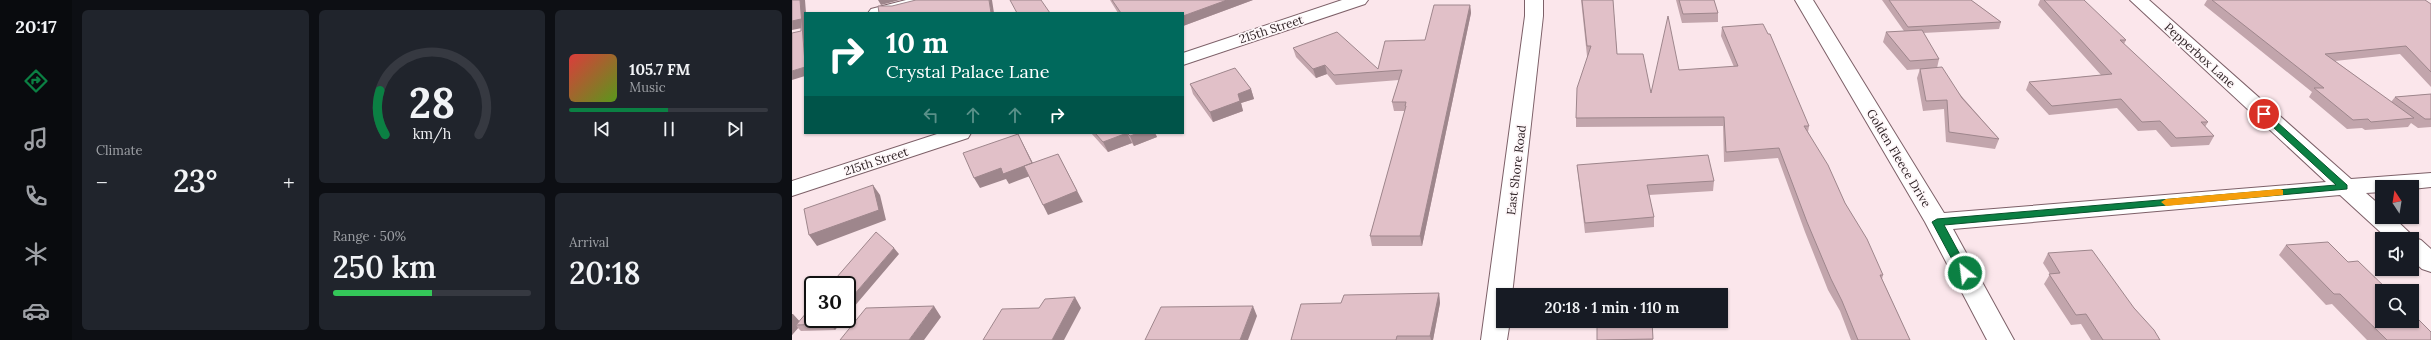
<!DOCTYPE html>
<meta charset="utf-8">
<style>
body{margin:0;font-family:Lora,serif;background:#20242c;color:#f1f3f6;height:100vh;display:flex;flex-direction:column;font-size:15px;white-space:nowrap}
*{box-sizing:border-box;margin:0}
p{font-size:13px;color:#9ea1a6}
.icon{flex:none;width:22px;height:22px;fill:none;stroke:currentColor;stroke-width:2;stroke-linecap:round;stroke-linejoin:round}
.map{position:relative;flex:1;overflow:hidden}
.details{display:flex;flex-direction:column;gap:10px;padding:10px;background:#0d0f14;width:720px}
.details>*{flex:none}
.banner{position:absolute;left:12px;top:12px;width:380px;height:122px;border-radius:0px;box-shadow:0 1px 3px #0004;background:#00695c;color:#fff;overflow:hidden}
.needle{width:26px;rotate:348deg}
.controls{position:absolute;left:1583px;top:180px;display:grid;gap:8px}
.controls a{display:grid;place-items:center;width:44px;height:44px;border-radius:0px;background:#171b24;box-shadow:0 1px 3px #0004;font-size:20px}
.speed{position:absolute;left:12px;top:276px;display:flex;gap:8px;font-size:20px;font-weight:700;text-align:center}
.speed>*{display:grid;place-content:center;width:52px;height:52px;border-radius:50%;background:#171b24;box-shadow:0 1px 3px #0004;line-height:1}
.speed .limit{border:2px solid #111;border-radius:6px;background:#fff;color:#111}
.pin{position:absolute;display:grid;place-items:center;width:34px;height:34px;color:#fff;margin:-17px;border:2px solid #fff;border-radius:50%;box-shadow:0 1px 4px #0007}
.me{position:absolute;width:44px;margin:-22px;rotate:331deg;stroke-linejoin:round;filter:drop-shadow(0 0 3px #0008)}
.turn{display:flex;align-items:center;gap:14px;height:84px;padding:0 16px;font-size:18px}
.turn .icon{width:52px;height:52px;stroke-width:2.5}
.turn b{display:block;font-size:28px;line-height:34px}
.lanes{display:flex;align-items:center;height:38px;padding:0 16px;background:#0003;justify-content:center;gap:20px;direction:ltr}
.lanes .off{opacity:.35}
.big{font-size:30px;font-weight:600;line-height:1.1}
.details .widget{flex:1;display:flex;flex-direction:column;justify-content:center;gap:6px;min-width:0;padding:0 14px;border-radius:6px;background:#20242c}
.details .dial{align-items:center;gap:0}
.dial svg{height:104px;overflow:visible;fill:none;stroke:#363941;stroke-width:7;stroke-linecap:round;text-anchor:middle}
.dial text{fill:#f1f3f6;stroke:none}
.song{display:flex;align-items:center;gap:12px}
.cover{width:48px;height:48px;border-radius:6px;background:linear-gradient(135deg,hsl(0 70% 55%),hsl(90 70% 35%))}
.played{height:4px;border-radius:2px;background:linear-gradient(90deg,#0b8043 50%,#363941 50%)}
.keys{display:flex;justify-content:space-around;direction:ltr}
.heat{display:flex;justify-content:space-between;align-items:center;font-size:22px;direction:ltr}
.charge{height:6px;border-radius:3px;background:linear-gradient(90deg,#34c759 50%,#363941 0)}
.details .tiles{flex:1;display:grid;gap:10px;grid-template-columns:repeat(3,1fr)}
.widget:first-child{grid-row:span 2}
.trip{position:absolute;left:704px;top:288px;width:232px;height:40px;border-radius:0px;background:#171b24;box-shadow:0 1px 3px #0004;font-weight:600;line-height:40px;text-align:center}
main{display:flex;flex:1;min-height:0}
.dock{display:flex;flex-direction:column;width:72px;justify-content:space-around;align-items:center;background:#090b0e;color:#9ea1a6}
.dock .icon{width:28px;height:28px}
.dock .selected{color:#0b8043}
.dock b{font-size:18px;color:#f1f3f6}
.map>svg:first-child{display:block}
</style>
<main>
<nav class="dock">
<b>20:17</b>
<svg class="icon selected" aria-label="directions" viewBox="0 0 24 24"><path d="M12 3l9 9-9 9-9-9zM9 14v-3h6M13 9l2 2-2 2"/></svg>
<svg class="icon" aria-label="music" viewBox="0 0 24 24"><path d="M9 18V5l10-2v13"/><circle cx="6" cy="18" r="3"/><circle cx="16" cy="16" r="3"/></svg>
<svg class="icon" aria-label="phone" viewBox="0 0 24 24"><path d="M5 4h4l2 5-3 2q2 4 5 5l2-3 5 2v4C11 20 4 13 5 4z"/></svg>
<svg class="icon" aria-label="climate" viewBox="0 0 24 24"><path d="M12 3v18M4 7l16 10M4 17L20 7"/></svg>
<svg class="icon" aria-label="car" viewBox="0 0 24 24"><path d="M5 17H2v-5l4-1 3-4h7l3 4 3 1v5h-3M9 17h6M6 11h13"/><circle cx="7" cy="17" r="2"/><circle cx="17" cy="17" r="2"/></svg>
</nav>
<section class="details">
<div class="tiles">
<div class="widget"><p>Climate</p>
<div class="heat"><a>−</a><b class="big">23°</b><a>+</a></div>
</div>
<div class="widget dial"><svg viewBox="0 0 100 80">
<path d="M14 69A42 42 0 1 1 86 69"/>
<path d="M14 69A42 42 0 0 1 10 35" stroke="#0b8043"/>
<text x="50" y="56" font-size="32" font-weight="700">28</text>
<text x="50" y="72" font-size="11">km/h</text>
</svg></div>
<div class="widget">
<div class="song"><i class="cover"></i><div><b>105.7 FM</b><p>Music</p></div></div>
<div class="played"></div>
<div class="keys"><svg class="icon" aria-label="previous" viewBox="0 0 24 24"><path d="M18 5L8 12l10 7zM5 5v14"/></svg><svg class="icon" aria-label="pause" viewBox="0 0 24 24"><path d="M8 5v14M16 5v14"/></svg><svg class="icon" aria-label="next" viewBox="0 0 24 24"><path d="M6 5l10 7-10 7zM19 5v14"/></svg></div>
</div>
<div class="widget"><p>Range · 50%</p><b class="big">250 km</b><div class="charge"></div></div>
<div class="widget"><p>Arrival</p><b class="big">20:18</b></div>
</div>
</section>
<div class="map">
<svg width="1639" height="340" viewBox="0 0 1639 340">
<rect width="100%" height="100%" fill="#fbe6eb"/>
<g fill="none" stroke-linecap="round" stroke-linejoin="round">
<defs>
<path id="street" d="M 114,0 L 142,0 L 139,4 L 105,13 L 76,13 L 79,9 Z
M 550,0 L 576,0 L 573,4 L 391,65 L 391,53 Z
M 733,0 L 751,0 L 751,16 L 720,295 L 711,295 L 711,321 L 718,321 L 715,340 L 689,340 L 733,16 Z
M 1003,0 L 1021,0 L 1152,213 L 1534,182 L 1338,0 L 1357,0 L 1559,179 L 1639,173 L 1639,187 L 1620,189 L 1620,187 L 1590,187 L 1590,192 L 1574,193 L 1590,207 L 1590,217 L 1601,217 L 1623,238 L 1629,240 L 1639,249 L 1639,272 L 1630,269 L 1620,260 L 1620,239 L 1596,239 L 1548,195 L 1161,229 L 1222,340 L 1195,340 L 1133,222 Z
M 148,133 L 179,133 L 176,138 L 0,196 L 0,181 Z"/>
</defs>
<!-- street casing -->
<use href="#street" stroke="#7d6068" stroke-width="2"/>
<!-- street -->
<use href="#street" fill="#fff" fill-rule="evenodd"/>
</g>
<!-- wall -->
<path fill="#c2a5ac" d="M 318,0 L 461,0 L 391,26 L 391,13 L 326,13 Z
M 789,0 L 821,0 L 825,54 L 859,93 L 887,70 L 942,67 L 929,36 L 930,27 L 1017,126 L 1016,132 L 1053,203 L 1091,275 L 1090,279 L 1118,340 L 1059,340 L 1048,311 L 1036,290 L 1013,232 L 986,158 L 932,162 L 931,126 L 784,127 L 784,118 L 796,56 L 795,56 Z
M 884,0 L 922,0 L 926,13 L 926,22 L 890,23 Z
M 1090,0 L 1179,0 L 1209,22 L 1207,29 L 1131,33 L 1147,59 L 1145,68 L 1207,139 L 1203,149 L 1154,142 L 1152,109 L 1131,111 L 1125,78 L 1128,69 L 1115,70 L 1091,42 L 1094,32 L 1112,31 Z
M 1248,0 L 1252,0 L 1334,40 L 1332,44 L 1416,122 L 1413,127 L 1422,136 L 1417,145 L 1379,147 L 1364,130 L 1346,131 L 1325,108 L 1257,115 L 1234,90 L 1237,82 L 1309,75 L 1246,5 Z
M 1415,0 L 1633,0 L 1639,4 L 1639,87 L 1608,54 L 1543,61 L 1599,102 L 1603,97 L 1639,94 L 1639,127 L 1626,128 L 1619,123 L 1616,127 L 1573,130 L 1570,128 L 1555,129 L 1517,97 L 1520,92 L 1412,5 Z
M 678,5 L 679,13 L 630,246 L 580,246 L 578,236 L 613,111 L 602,111 L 600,102 L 607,80 L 544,85 L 535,74 L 524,78 L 504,57 L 501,48 L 586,69 L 633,40 Z
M 398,84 L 459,89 L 462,99 L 449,103 L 451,111 L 421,122 L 401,94 Z
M 299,133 L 363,133 L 365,137 L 342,146 L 340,143 L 316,152 Z
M 785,165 L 922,181 L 921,191 L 857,195 L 862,217 L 862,227 L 793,233 L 786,174 Z
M 1494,245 L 1556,262 L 1639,340 L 1575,340 L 1540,304 L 1534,305 L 1487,255 Z
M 1256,253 L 1342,308 L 1368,340 L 1299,340 L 1289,324 L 1279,325 L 1252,284 L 1258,274 L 1251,263 Z
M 647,293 L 648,303 L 641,340 L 499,340 L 549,303 Z
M 0,314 L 7,321 L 52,319 L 43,330 L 9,331 L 6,328 L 0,335 Z
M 860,321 L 861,340 L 805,340 Z"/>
<!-- shaded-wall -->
<path fill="#9e868c" d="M 8,0 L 13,0 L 14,13 L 13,13 L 13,63 L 10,28 L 0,30 L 0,21 Z
M 86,0 L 108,0 L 89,5 Z
M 197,0 L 200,0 L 202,13 L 199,13 Z
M 435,0 L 461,0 L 391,26 L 391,16 Z
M 678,5 L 679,13 L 630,246 L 628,236 Z
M 533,65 L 535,74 L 524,78 L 521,69 Z
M 13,67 L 13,76 L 0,80 L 0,71 Z
M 459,89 L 462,99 L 449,103 L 451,111 L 421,122 L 418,112 L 446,94 Z
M 335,133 L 340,143 L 316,152 L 311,142 Z
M 346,133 L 363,133 L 365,137 L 342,146 L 338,136 Z
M 226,134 L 246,173 L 217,184 L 214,179 L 188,188 L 182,178 Z
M 266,154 L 291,202 L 256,215 L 251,205 Z
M 81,185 L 88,195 L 94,220 L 25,246 L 17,235 Z
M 102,248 L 107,254 L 55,315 L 55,303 Z
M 647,293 L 648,303 L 641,340 L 639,340 L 638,336 Z
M 283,297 L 289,308 L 272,340 L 260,340 Z
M 142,306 L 149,317 L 132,340 L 117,340 Z
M 461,306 L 465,316 L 456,340 L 448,340 Z
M 0,314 L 1,314 L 10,324 L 4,325 L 6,328 L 0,335 Z
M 41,319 L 52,319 L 43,330 L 38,324 Z"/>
<!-- building -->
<path fill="#e1c0c8" stroke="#9e868c" d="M 0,0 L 8,0 L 13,63 L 13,67 L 0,71 L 0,33 L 9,31 L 9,19 L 0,21 Z
M 124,0 L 197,0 L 199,13 L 87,13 L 86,6 L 100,6 Z
M 218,0 L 249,0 L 258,13 L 225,13 Z
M 320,0 L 435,0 L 391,16 L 391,13 L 329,13 Z
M 790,0 L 821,0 L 825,54 L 851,54 L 859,93 L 876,16 L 887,70 L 946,66 L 930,27 L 971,24 L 976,34 L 978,34 L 1017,126 L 1012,126 L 1036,165 L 1053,203 L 1075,239 L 1091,275 L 1088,275 L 1118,340 L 1066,340 L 1050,301 L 1039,279 L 1015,222 L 987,148 L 934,152 L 932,117 L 784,118 L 785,88 L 799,46 L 795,46 Z
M 887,0 L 922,0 L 926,13 L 891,14 Z
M 1097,0 L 1179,0 L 1209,22 L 1116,27 Z
M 1252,0 L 1292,0 L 1334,40 L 1328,40 L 1416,122 L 1409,122 L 1422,136 L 1384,138 L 1368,121 L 1350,122 L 1329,99 L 1260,106 L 1237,82 L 1320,74 Z
M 1420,0 L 1633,0 L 1639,4 L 1639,72 L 1614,46 L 1533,54 L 1622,118 L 1579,122 L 1576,119 L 1561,120 L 1522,88 L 1532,88 Z
M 642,5 L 678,5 L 628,236 L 578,236 L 614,106 L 613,106 L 614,102 L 600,102 L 610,70 L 542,75 L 533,65 L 521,69 L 501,48 L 545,32 L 586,69 L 593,41 L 633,40 Z
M 1130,30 L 1147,59 L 1118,61 L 1094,32 Z
M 1150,67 L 1170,98 L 1207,139 L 1157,132 L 1155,100 L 1134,101 L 1128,69 Z
M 443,68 L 459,89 L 446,94 L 448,101 L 418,112 L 398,84 Z
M 1639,94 L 1639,119 L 1633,119 L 1603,97 Z
M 303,133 L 346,133 L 338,136 L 335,133 L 311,142 Z
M 226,134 L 240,163 L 211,174 L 209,168 L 182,178 L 171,153 Z
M 266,154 L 285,191 L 251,205 L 232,166 Z
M 916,155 L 922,181 L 855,185 L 862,217 L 793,223 L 785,165 Z
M 81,185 L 87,210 L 17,235 L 12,209 Z
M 84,232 L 102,248 L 55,303 L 55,285 L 38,285 Z
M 1536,242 L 1556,262 L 1566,261 L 1597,291 L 1590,291 L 1590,321 L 1620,321 L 1620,313 L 1639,332 L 1639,340 L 1595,340 L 1548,294 L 1542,294 L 1494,245 Z
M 1300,250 L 1342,308 L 1362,330 L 1368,340 L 1311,340 L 1294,314 L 1284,315 L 1257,274 L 1268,273 L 1256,253 Z
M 858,289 L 858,295 L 805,295 L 805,290 Z
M 647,293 L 638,336 L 605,336 L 604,340 L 499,340 L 509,304 L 549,303 L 552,295 Z
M 283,297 L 260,340 L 191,340 L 210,309 L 247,308 L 253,299 Z
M 21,305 L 21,319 L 41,319 L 38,324 L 4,325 Z
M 142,306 L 117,340 L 48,340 L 74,308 Z
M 461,306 L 448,340 L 353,340 L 369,307 Z
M 805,321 L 860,321 L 861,339 L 805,340 Z"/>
<!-- route -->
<path fill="#0b8043" stroke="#07532c" d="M 1469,113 L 1475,113 L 1555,185 L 1555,189 L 1152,225 L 1178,273 L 1173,277 L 1169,276 L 1140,222 L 1145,219 L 1544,185 L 1469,116 Z"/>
<!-- slow -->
<path fill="#f59e0b" d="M 1488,189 L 1491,190 L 1491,195 L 1374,206 L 1369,202 L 1374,199 Z"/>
<g text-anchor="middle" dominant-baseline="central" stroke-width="3.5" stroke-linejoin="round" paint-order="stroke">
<!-- street labels -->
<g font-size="12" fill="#2e2225" stroke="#fef7f9">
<text transform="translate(479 29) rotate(-18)">215th Street</text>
<text transform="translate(1408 55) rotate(42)">Pepperbox Lane</text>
<text transform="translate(1107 158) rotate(59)">Golden Fleece Drive</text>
<text transform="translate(84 161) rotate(-18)">215th Street</text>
<text transform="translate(724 170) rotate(-83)">East Shore Road</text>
</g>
</g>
</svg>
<div class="controls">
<a><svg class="needle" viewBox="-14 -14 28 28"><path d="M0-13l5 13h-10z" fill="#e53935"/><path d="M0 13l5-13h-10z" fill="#9ea1a6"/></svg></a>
<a><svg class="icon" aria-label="sound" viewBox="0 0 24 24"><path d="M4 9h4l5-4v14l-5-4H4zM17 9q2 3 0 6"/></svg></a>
<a><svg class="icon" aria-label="search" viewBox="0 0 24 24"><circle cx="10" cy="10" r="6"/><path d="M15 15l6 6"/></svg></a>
</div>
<div class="speed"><div class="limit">30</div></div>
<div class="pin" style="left:1472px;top:114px;background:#d93025"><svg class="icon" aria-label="arrive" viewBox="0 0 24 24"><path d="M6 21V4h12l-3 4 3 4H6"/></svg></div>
<svg class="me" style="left:1173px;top:273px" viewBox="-20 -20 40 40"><circle r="17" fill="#0b8043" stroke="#fff" stroke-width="3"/><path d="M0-11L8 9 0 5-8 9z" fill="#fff"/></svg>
<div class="trip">20:18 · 1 min · 110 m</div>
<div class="banner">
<div class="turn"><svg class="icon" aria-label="right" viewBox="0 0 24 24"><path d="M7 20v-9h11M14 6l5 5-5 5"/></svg><div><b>10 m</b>Crystal Palace Lane</div></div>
<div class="lanes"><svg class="icon off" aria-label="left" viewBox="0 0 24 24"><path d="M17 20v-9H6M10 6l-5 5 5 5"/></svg><svg class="icon off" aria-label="ahead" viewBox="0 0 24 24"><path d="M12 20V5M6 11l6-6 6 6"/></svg><svg class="icon off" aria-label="ahead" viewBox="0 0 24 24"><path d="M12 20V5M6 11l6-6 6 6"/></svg><svg class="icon" aria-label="right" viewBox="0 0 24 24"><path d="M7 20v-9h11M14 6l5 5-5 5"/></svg></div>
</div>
</div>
</main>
